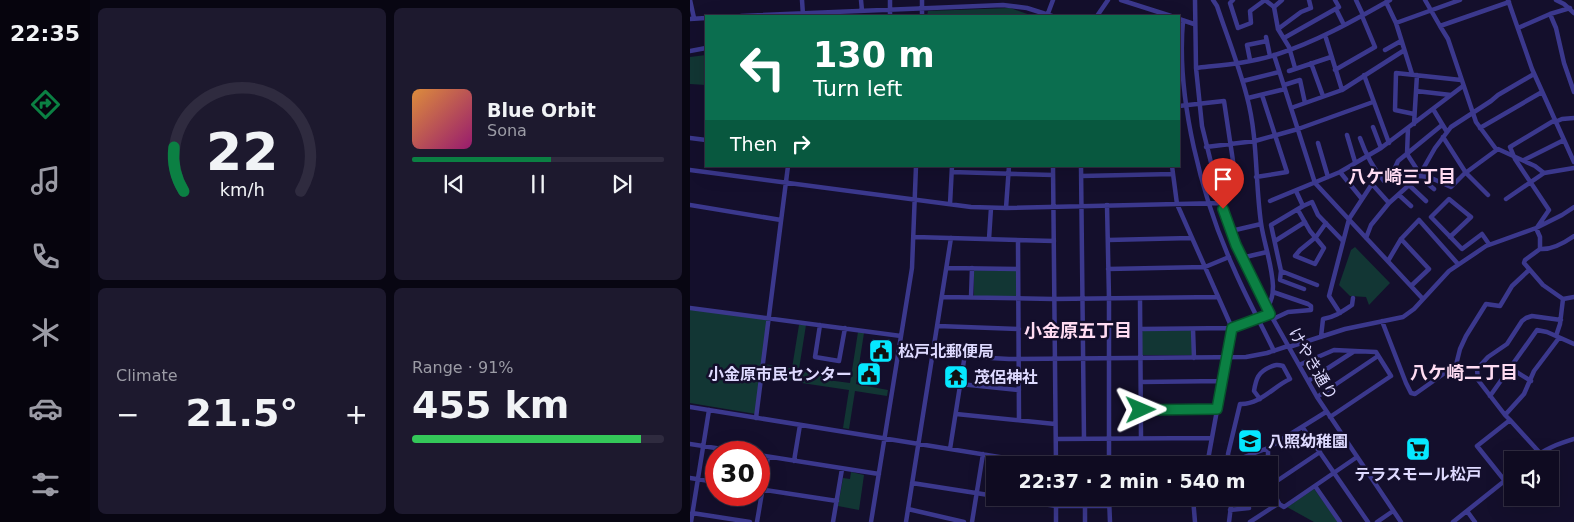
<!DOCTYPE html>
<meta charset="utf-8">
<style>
body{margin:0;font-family:"DejaVu Sans","Noto Sans JP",sans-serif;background:#1d192e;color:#f1f3f6;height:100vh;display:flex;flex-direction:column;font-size:19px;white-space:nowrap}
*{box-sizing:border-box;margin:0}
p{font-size:16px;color:#9b9ba5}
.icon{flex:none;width:28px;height:28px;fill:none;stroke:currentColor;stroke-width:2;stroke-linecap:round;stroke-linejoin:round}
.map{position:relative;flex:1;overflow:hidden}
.sheet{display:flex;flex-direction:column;gap:8px;padding:8px;background:#080612;width:600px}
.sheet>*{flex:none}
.top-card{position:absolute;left:15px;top:15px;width:475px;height:152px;border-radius:0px;box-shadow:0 5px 20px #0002,0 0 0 1px #2f2b3f;background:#0b6e4f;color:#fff;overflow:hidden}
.fabs{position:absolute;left:814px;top:451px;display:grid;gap:10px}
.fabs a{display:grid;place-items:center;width:55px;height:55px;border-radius:0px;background:#0f0b21;box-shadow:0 5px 20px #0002,0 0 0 1px #2f2b3f;font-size:25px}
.speed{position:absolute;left:15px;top:441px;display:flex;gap:10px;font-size:25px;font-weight:700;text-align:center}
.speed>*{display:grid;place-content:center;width:65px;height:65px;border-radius:50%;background:#0f0b21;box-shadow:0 5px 20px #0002,0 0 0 1px #2f2b3f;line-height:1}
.speed .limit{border:8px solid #d22;background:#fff;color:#111}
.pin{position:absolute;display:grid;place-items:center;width:42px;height:42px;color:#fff;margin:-51px -21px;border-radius:50% 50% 50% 0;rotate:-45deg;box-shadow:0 0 5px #0007}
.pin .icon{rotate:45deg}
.me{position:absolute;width:55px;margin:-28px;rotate:89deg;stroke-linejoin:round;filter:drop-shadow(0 0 4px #0008)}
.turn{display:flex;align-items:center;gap:18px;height:105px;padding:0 25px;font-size:22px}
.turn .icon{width:65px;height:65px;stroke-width:2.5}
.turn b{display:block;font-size:35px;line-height:42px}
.then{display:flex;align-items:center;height:48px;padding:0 25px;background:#0003;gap:10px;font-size:19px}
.big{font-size:38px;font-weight:700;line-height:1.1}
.sheet .card{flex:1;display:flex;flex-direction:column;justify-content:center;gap:8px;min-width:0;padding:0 18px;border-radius:8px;background:#1d192e}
.sheet .dial{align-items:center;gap:0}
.dial svg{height:130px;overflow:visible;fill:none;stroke:#2f2b3f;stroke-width:7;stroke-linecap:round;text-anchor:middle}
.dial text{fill:#f1f3f6;stroke:none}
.song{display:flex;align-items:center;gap:15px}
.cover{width:60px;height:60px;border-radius:8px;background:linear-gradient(135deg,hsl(30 70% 55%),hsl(320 70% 35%))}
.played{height:5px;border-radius:2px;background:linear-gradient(90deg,#0b8043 55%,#2f2b3f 55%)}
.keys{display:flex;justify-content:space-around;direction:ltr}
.heat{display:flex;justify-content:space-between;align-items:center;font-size:28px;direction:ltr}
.charge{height:8px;border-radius:4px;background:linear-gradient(90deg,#34c759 91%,#2f2b3f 0)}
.sheet .tiles{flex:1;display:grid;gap:8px;grid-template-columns:repeat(2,1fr)}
.trip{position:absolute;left:296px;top:456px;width:292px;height:50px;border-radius:0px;background:#0f0b21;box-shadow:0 5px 20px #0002,0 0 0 1px #2f2b3f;font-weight:700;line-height:50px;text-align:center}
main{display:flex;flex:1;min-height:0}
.menu{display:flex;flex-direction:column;width:90px;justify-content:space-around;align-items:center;background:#06040d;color:#9b9ba5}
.menu .icon{width:35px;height:35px}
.menu .current{color:#0b8043}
.menu b{font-size:22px;color:#f1f3f6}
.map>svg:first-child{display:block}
</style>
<main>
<nav class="menu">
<b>22:35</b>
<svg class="icon current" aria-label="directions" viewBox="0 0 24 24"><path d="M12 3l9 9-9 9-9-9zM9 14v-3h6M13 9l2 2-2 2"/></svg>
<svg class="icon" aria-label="music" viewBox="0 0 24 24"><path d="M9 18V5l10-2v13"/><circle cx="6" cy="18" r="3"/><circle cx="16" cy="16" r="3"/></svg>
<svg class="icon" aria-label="phone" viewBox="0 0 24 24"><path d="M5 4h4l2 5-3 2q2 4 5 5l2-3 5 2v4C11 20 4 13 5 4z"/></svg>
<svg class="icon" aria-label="climate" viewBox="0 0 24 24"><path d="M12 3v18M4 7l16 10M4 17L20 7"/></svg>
<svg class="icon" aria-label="car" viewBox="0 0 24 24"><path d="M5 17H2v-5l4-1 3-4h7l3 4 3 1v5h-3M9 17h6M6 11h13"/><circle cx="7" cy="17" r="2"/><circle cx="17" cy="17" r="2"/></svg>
<svg class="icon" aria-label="filters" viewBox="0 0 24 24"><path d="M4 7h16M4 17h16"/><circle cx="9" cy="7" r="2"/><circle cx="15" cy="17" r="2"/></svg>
</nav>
<section class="sheet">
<div class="tiles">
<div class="card dial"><svg viewBox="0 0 100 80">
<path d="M14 69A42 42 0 1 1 86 69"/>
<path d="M14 69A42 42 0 0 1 8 42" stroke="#0b8043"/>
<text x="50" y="56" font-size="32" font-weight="700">22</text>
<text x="50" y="72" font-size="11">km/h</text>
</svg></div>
<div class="card">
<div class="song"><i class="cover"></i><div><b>Blue Orbit</b><p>Sona</p></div></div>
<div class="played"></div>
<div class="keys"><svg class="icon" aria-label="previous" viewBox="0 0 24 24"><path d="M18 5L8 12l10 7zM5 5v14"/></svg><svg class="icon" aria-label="pause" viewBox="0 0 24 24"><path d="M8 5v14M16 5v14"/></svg><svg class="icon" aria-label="next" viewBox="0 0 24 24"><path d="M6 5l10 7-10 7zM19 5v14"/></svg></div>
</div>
<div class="card"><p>Climate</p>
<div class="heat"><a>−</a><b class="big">21.5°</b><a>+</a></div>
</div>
<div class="card"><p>Range · 91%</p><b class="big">455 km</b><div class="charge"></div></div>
</div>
</section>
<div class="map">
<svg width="884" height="522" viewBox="0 0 884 522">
<rect width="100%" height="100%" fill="#140f2c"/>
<!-- green -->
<path fill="#123634" d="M 320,8 L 343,16 L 237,16 L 238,11 Z
M 16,55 L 16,85 L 0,84 L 0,57 Z
M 665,247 L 700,283 L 679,305 L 676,297 L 660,296 L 649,285 L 661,250 Z
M 284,270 L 328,271 L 328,298 L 284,298 Z
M 0,308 L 79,318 L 66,414 L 0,403 Z
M 109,325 L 116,325 L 109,369 L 102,368 Z
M 500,330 L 502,332 L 502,355 L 452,355 L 452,332 L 453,331 Z
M 168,332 L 174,333 L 166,384 L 198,390 L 197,396 L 165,391 L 159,429 L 153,428 L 159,390 L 105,382 L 107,370 L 138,375 L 137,380 L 160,383 Z
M 74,364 L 106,369 L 104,381 L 74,376 Z
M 161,472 L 174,475 L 169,510 L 148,506 L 153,478 L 160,479 Z
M 624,489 L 625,490 L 648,522 L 624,522 L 597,507 Z"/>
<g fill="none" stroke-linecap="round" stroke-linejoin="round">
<!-- minor -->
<path stroke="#3b388d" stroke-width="4.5" d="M 0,0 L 4,18
M 112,0 L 113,15
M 171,0 L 172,11
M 200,0 L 200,16
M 431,0 L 481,16
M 505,0 L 506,68 L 512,126 L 529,195 L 546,245 L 565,287 L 627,397 L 711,522
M 523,0 L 527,6 C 537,36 549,66 557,97 C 568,138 565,181 571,223 C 574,244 582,264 583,286 C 583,294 582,303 576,307
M 543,0 L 540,3 L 548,28 L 561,23 L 560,11 L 575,0
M 575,0 L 584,7 L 588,29 L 599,47 L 605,68
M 666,0 L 673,15
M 735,0 L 750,26 L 819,2
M 818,0 L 842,69 L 884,162
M 866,0 L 874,4 L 884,13
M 696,2 L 706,23 L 722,74
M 584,7 L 592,0
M 646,9 L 654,25
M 860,14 L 866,28 L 874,63 L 884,92
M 51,16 L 313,5 L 337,8 L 362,16
M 232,16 L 232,0
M 357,16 L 363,0
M 407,16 L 418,0
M 0,19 L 16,18
M 489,19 L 504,24
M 493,21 C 486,98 512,199 544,269 C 556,297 571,324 584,351
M 706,23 L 770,0
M 750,26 L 758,39 L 786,122 L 806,149
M 828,28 L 860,14 L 880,8
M 588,29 L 611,12 L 621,8 L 619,0
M 635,35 L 652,90
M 576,37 L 580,56
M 594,38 L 649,7 L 645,0
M 695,50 L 711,41
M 0,51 L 16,48
M 584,55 L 625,183 L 733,299
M 560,60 L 557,45 L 577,41
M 621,63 L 633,96
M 506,68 C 532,65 560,63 585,55 C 626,42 663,21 700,0
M 645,70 L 685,47 L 672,16
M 599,71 L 641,57
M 674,75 L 699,143
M 553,81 L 589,72
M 594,85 L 610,80 L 615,103
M 726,91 L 761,95
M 558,98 L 595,89
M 489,106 L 534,101 L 546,181 L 526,186
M 601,108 L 652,90 L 713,51
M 743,109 L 757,132
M 724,114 L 705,110 L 706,73 L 771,80
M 865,122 L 872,119 L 884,118
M 724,124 L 727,75
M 683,127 L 691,148
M 718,128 L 717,154 L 730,174
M 790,128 L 852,92
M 657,135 L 665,162
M 753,137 L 776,173 L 798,195
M 0,138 L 16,140
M 670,138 C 676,155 682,167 694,181 L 704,170 L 708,161 L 752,125
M 628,143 L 638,177
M 516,147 L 565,141 L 608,129 L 683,102
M 834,160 L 874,140
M 363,166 L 366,465
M 391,166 L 394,439
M 482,166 L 487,204 L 542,328 L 517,465
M 0,170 L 281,207 L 316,208 L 531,203
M 262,172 L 363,175
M 650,172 L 672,199
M 391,176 L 483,174
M 729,176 L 739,177 L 761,187 L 774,174 L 808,149 L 845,166 L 854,173
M 566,177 L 597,172 L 572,95
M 743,179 L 738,184 L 744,189
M 719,185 L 736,201
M 606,191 L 613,206 L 622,202 L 628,215 L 653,241
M 709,195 L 721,206
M 816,199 L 854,173 L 884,168
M 580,201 L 650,172 L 691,148 L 773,86
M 260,204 L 262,166
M 0,205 L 91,220
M 417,205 L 419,298 L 419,465
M 613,206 L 581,225 L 591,271 L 590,280 L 614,289
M 316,208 L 319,166
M 608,210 L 620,231 L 634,248 L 625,264 L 605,256 L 610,250 L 626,237 L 636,223
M 848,226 L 859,210 L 825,159 L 820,147 L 865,120
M 846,228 L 850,237 L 850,249 L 835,260 L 834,263 L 853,285 L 873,299 L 870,324 L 866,336
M 541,231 L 571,224
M 225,237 L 364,241
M 760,237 L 781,217 L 759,199 L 741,217 L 772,249 L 792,234 L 799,244
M 676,238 L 681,225 L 699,203 L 729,176 L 745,148 L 761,127 L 801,101 L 808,95 L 844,74
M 299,239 L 301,208
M 711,239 L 739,269 L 721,286
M 418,240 L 501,238
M 328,241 L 329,420
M 585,241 L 615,222
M 850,249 C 862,250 874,243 884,236
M 551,258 L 577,252
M 698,261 L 711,239 L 729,220 L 768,264
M 257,268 L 328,269
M 418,269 L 515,267 L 539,257
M 591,271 L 627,285
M 583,292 L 618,304 L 621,306 L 621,310 L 598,312 L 583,319
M 253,297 L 363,299 L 528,297
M 281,297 L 282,268
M 450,299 L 451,438
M 873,299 L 884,297
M 0,308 L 211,336
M 650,313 L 639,296 L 659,219 L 682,184 L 699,203
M 692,321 L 716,383 L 721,393 L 725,394 L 766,365 L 770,349 L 776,336 L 796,304 L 810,306 L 822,286 L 839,270
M 130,325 L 125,357 L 149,361 L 155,328
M 248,326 L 329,329
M 451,329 L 542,328 L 580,314
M 503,329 L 504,358
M 631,337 L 633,319 C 645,317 653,311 662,305 L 663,298
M 210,344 L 301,358 L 319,359 L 556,357 L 577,353 L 598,346
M 599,347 L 655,329 L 713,317 L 724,309 L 759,271 L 796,246 L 846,228 L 872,215 L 884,207
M 609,365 L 644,350 L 686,352 L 701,376 L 640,417
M 820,368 L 841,381
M 618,381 L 663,352
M 451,382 L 532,381
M 270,384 L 329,390
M 800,396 L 847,330 L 857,332 L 884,344
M 627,397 L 688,356
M 0,407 L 359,465
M 451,410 L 527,409
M 266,414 L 365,424
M 815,415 L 788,380 L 787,369 L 798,357 L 817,344 L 832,321 L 836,318 L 842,316 L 871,320
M 66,418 L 98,166
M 820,420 L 850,453
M 613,428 L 678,522
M 366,439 L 521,438
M 0,444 L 51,452
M 260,449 L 275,354
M 69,455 L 189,474
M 841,460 C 854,449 868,444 884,439
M 104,461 L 110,425
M 539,464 L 538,454 L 550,404 C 570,405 584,386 600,379 L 593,366 C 587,364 585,365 580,367 C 568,372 566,379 564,391 L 570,399
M 533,465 L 578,448 L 636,412
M 578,465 L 578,448
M 0,478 L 26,482
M 815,481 L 787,446 L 820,420 L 815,415 L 834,394 L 844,371 L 869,338
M 580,482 L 589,504 L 594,507 L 667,457
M 222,483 L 305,496
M 581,485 L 630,452
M 625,486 L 650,522
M 69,489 L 147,501
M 315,498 L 366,506 L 419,506
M 366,498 L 366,522
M 419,498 L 420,522
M 503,498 L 505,522
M 395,505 L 395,522
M 218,509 L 274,522
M 540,510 L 559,508
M 777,511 L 785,522
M 2,513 L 60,522
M 1,522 L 19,410
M 67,522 L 78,457
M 143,522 L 152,469
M 181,522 L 222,268 L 226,166
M 216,522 L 261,238
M 282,522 L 293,454
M 539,522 L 542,498
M 560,522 L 589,503
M 687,522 L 703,511
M 763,522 L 822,475"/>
</g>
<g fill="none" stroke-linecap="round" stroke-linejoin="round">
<defs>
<path id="route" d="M 451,410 L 527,409 L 542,328 L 580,314 L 546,245 L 533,209"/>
</defs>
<!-- route casing -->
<use href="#route" stroke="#07532c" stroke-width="12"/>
<!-- route -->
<use href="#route" stroke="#0b8043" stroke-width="9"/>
</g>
<!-- icons -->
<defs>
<symbol id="civic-square" viewBox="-11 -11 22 22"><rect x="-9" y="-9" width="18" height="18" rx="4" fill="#06e8ff" stroke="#140f2c"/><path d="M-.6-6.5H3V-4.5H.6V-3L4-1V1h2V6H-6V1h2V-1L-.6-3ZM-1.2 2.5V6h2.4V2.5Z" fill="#111"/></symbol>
<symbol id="temple-square" viewBox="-11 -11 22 22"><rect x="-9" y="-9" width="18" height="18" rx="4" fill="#06e8ff" stroke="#140f2c"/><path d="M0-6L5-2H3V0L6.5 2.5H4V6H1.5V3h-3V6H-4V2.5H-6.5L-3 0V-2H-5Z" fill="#111"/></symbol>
<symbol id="school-square" viewBox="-11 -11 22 22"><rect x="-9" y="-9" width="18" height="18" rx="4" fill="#06e8ff" stroke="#140f2c"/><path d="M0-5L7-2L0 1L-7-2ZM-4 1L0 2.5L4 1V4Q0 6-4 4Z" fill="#111"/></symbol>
<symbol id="supermarket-square" viewBox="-11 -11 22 22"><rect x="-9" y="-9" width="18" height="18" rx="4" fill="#06e8ff" stroke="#140f2c"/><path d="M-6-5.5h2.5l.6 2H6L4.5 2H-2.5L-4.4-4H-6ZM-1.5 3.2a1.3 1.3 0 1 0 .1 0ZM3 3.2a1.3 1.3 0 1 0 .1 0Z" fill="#111"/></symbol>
</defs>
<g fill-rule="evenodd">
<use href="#civic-square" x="177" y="337" width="28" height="28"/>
<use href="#civic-square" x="165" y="360" width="28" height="28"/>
<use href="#temple-square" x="252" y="363" width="28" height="28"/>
<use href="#school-square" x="546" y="427" width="28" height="28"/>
<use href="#supermarket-square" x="714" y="435" width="28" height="28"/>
</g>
<g text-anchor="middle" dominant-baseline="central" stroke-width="5" stroke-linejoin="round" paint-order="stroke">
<!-- poi labels -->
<g font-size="16" font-weight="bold" fill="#dedaff" stroke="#140f2c" text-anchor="start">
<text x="208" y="351">松戸北郵便局</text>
<text x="162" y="374" text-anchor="end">小金原市民センター</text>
<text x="284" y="377">茂侶神社</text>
<text x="578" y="441">八照幼稚園</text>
<text x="728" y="474" text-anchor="middle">テラスモール松戸</text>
</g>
<!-- street labels -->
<g font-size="16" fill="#dedaff" stroke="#140f2c">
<text transform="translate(623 364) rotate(60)">けやき通り</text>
</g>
<!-- neighbourhood labels -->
<g font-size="18" font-weight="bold" fill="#ffdcf2" stroke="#140f2c">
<text x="712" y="176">八ケ崎三丁目</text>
<text x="388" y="330">小金原五丁目</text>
<text x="774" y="372">八ケ崎二丁目</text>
</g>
</g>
</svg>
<div class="fabs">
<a><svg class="icon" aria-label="sound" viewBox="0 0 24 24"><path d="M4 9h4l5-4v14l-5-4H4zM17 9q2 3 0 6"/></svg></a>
</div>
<div class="speed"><div class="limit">30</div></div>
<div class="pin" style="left:533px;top:209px;background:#d93025"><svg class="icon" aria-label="arrive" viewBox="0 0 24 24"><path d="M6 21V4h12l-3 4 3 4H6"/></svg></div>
<svg class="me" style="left:451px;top:410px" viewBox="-20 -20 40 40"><path d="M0-17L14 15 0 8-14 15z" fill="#0b8043" stroke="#fff" stroke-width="4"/></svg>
<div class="trip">22:37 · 2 min · 540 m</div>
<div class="top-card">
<div class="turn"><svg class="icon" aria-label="left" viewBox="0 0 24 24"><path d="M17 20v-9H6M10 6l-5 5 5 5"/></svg><div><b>130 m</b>Turn left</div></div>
<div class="then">Then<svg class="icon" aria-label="right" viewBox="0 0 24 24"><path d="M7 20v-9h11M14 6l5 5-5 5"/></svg></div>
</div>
</div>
</main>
